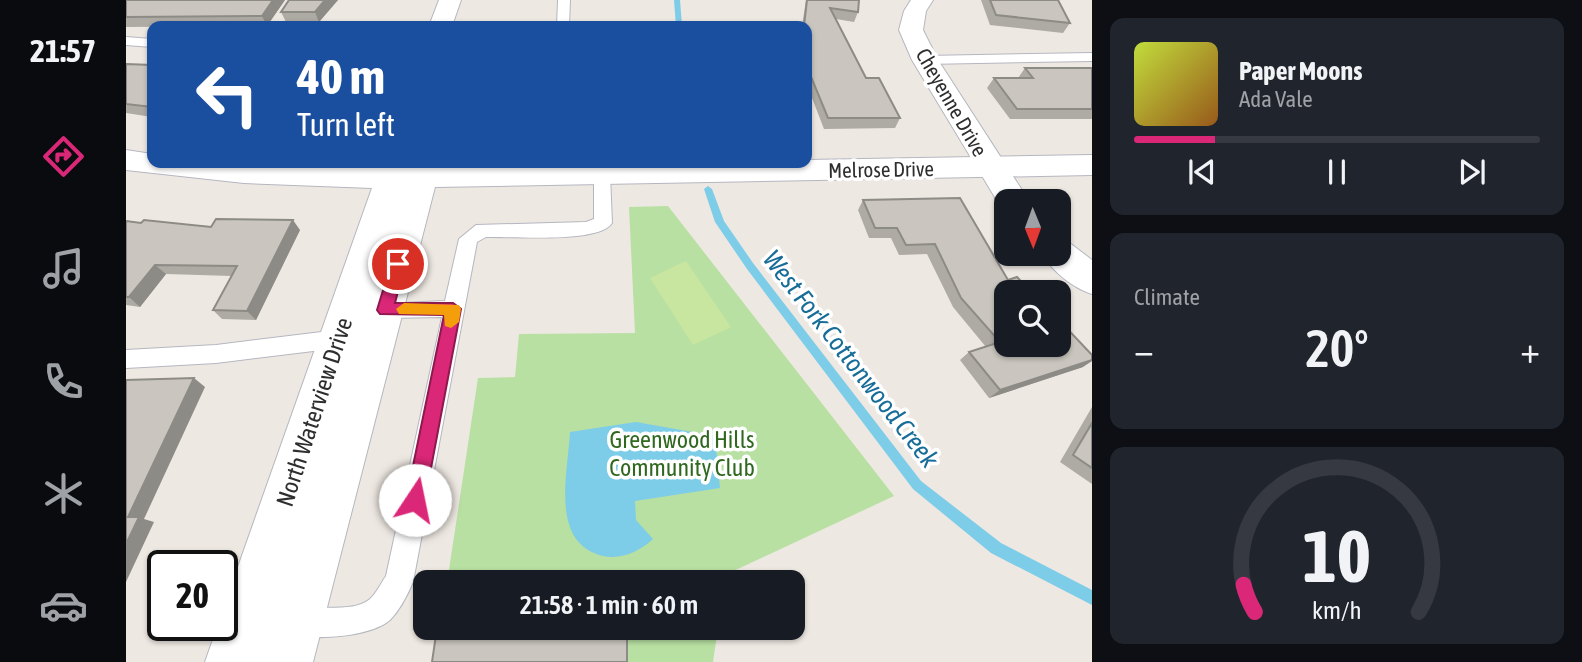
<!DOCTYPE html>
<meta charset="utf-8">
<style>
body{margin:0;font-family:"Asap Condensed",sans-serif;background:#20242c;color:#f1f3f6;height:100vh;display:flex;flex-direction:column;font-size:26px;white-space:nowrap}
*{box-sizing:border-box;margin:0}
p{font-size:23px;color:#9ea1a6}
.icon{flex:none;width:38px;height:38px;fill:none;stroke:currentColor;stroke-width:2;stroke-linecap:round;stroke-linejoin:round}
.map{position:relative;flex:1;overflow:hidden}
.details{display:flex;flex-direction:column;gap:18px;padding:18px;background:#0d0f14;width:490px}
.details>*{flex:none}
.top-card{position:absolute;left:21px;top:21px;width:665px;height:147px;border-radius:14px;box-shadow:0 2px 5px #0004;background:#1a4fa0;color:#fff;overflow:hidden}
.needle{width:46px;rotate:179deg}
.fabs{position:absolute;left:868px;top:189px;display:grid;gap:14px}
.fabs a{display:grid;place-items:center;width:77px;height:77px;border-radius:14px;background:#171b24;box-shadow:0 2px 5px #0004;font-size:35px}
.speed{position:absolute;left:21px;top:550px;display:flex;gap:14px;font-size:35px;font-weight:700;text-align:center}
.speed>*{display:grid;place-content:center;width:91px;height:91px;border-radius:50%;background:#171b24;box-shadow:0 2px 5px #0004;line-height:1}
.speed .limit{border:4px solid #111;border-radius:10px;background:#fff;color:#111}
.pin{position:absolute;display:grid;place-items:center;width:60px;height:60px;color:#fff;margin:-30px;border:4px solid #fff;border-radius:50%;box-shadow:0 2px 7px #0007}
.me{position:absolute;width:77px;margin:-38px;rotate:11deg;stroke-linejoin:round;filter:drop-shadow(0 0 5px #0008)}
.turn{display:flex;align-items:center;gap:24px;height:147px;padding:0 35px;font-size:32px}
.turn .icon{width:91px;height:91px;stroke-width:2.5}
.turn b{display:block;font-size:49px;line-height:60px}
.big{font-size:52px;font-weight:600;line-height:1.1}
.details .widget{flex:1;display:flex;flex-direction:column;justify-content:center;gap:10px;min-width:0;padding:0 24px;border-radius:14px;background:#20242c}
.details .dial{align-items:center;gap:0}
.dial svg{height:182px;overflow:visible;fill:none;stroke:#363941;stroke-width:7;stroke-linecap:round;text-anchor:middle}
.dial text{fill:#f1f3f6;stroke:none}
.song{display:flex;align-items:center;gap:21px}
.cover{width:84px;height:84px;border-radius:10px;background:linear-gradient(135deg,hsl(70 70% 55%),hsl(30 70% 35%))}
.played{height:7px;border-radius:4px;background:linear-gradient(90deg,#db2777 20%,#363941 20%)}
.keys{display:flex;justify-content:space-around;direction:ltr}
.heat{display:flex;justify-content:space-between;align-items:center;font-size:38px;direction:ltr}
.trip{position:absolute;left:287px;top:570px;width:392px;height:70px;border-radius:14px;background:#171b24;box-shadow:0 2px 5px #0004;font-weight:600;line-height:70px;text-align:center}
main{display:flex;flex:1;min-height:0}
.dock{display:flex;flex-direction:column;width:126px;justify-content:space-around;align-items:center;background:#090b0e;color:#9ea1a6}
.dock .icon{width:49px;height:49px}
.dock .selected{color:#db2777}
.dock b{font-size:32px;color:#f1f3f6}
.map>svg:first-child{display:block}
</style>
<main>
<nav class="dock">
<b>21:57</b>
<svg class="icon selected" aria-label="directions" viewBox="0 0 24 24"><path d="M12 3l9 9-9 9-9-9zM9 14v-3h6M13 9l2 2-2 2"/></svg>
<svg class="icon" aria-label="music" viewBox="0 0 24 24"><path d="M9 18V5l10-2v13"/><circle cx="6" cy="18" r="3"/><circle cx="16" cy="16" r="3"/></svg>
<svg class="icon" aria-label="phone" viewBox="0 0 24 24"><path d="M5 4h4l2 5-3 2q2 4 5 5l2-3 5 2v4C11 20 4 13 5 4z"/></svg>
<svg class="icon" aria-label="climate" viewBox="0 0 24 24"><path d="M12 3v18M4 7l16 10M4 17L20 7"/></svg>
<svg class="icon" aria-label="car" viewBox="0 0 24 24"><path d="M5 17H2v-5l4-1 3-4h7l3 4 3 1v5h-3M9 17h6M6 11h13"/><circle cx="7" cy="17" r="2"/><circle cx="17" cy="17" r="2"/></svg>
</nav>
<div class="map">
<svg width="966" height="662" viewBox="0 0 966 662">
<rect width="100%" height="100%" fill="#eee8e2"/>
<!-- green -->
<path fill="#b8e0a2" d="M 542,206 L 768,496 L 601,574 L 599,583 L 321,583 L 352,378 L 389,377 L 393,334 L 509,333 L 503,207 Z
M 315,628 L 592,628 L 587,662 L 310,662 Z"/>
<!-- pitch -->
<path fill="#c8e69f" d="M 560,261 L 605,327 L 567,345 L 524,278 Z"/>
<!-- water -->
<path fill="#7dcce8" d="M 510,422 L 589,436 L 594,488 L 509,501 L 510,520 L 527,539 C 514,551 496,560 477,556 C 423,543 442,473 444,432 Z"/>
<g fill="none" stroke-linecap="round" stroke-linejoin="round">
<!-- stream -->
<path fill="#7dcce8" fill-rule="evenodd" d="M 548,0 L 554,0 L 556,26 L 550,26 Z
M 582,186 L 586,189 L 598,221 L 627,263 L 795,481 L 875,543 L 966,590 L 966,605 L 865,553 L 787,489 L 621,269 L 589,222 L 578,189 Z"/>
<defs>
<path id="lane" d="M 432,0 L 444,0 L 443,26 L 431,26 Z
M 0,37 L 26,39 L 26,47 L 0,45 Z
M 966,53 L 966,61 L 799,64 L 792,60 L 799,56 Z
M 476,168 L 484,174 L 486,223 C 473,244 385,236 360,237 L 351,242 L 287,582 C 282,594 273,611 264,620 C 245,637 183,642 161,632 L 157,622 L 161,612 C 184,602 225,615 244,599 C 250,594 255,583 260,576 L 316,317 L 259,318 L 252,316 L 249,310 L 252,304 L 319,301 L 333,239 L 350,225 L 460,222 L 468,219 L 468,174 Z
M 212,330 L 220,333 L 223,339 L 220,345 L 212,348 L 90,363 L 0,368 L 0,350 L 90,345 Z"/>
<path id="street" d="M 785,0 L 807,0 L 800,11 L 797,30 L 812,60 L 903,201 L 880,201 L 880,210 L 876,209 L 786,60 L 773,30 L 778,11 Z
M 933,240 L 945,244 L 966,260 L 966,294 C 947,288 926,271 916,254 L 933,254 Z"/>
<path id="secondary" d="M 313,0 L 335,0 L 326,26 L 303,26 Z
M 0,150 L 26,154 L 26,163 L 236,168 L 253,167 L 255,163 L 315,163 L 314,166 L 681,163 L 681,160 L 966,155 L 966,175 L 309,187 L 187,662 L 79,662 L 92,625 L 96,625 L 96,612 L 246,188 L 118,183 L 0,170 Z"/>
</defs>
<!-- lane casing -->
<use href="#lane" stroke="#b5b7c0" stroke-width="2"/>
<!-- street casing -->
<use href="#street" stroke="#b5b7c0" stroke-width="2"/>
<!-- secondary casing -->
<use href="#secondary" stroke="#b5b7c0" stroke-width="2"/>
<!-- lane -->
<use href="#lane" fill="#fff" fill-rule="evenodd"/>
<!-- street -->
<use href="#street" fill="#fff" fill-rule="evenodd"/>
<!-- secondary -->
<use href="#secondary" fill="#fff" fill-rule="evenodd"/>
</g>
<!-- wall -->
<path fill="#aeaaa4" d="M 0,0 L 159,0 L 141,26 L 0,27 Z
M 163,0 L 212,0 L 193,22 L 160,22 L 155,12 Z
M 680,0 L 733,0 L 732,12 L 728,22 L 710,19 L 740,78 L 774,118 L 769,128 L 698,129 L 681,85 L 681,26 L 676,26 Z
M 855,0 L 932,0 L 944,23 L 937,33 L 864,25 Z
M 0,64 L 26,65 L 26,117 L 0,113 Z
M 899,68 L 966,68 L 966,119 L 884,119 L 861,88 L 868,78 L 892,78 Z
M 737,200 L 882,280 L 957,367 L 863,398 L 834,360 L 843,352 L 860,347 L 827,307 L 801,254 L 773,255 L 765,238 L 743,238 L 732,210 Z
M 0,221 L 15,223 L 174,230 L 130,320 L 96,319 L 87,310 L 106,276 L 40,274 L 14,307 L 0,305 Z
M 966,407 L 966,484 L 934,462 Z"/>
<!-- shaded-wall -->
<path fill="#8d8b86" d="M 147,0 L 159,0 L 141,26 L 136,16 Z
M 199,0 L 212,0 L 193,22 L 189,12 Z
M 167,220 L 174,230 L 130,320 L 121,311 Z
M 29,265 L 40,274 L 14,307 L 3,297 Z
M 966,360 L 966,361 L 957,367 L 863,398 L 874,390 Z
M 68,378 L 79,387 L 18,519 L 28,522 L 0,582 L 0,544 L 2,517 Z"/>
<!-- building -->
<path fill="#cac6bf" stroke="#8d8b86" stroke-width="2" d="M 0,0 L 147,0 L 136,16 L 0,17 Z
M 163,0 L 199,0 L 189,12 L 155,12 Z
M 681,0 L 733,0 L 732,12 L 704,8 L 740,78 L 753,78 L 774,118 L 702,118 L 681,67 L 681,26 L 678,26 Z
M 864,0 L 932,0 L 944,23 L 870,15 Z
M 0,64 L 26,65 L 26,107 L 0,104 Z
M 899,68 L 966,68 L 966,109 L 891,109 L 868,78 L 907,78 Z
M 834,198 L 882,280 L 891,277 L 905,292 L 880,292 L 880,345 L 933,345 L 933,320 L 966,355 L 966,360 L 874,390 L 843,352 L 874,342 L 835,298 L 809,244 L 780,245 L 771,228 L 749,228 L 737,200 Z
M 90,219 L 167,220 L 121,311 L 87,310 L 111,266 L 29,265 L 3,297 L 0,297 L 0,221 L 15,223 L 18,220 L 85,227 Z
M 68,378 L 2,517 L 13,517 L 0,544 L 0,380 Z
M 966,423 L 966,468 L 947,455 Z
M 311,628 L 501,628 L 501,662 L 306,662 Z"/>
<!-- route -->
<path fill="#db2777" stroke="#8e194d" stroke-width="2" d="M 272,258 L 279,264 L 269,303 L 327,303 L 335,309 L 299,500 L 296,507 L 289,510 L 283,507 L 280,500 L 318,315 L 254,314 L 251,310 L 265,264 Z"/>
<!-- slow -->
<path fill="#f59e0b" d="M 278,303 L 333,305 L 335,309 L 333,322 L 325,328 L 319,326 L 318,315 L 273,314 L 270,309 Z"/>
<g text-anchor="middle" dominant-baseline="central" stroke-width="7" stroke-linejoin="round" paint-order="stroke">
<!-- far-street labels -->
<g font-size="21" fill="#2e2e2e" stroke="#fff">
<text transform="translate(826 102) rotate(60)">Cheyenne Drive</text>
<text transform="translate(755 169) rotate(-1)">Melrose Drive</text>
</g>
<!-- street labels -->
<g font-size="24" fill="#2e2e2e" stroke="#fff">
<text transform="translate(188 412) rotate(-72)">North Waterview Drive</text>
</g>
<!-- park labels -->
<g font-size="24" fill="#306820" stroke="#fff">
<text x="556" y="439">Greenwood Hills<tspan x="556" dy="28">Community Club</tspan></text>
</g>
<!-- water labels -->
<g font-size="26" font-style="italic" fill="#176d98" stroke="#fff">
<text transform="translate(725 359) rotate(52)">West Fork Cottonwood Creek</text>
</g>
</g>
</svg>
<div class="fabs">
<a><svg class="needle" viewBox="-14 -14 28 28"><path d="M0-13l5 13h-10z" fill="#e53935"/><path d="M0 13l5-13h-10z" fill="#9ea1a6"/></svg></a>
<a><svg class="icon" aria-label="search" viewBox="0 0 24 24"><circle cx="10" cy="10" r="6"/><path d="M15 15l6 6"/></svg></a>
</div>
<div class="speed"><div class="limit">20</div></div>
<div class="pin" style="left:272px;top:264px;background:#d93025"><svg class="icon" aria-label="arrive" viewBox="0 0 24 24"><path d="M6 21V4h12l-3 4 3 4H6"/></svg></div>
<svg class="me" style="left:289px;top:500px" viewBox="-20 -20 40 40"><circle r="19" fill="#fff"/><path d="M0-13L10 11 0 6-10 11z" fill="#db2777"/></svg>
<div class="trip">21:58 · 1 min · 60 m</div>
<div class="top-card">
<div class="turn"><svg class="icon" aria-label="left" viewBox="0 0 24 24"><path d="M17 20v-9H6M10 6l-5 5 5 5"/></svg><div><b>40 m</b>Turn left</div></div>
</div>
</div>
<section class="details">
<div class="widget">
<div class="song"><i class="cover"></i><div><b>Paper Moons</b><p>Ada Vale</p></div></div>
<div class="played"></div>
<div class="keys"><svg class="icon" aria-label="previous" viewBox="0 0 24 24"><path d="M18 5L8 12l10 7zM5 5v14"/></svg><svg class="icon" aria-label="pause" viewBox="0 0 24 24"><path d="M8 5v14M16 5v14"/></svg><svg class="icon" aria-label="next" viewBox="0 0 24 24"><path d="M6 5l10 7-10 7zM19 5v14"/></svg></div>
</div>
<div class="widget"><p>Climate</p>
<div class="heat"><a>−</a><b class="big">20°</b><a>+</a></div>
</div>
<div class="widget dial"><svg viewBox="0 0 100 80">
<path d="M14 69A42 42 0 1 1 86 69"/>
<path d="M14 69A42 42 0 0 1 9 57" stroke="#db2777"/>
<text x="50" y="56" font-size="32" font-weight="700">10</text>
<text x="50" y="72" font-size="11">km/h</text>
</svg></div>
</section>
</main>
